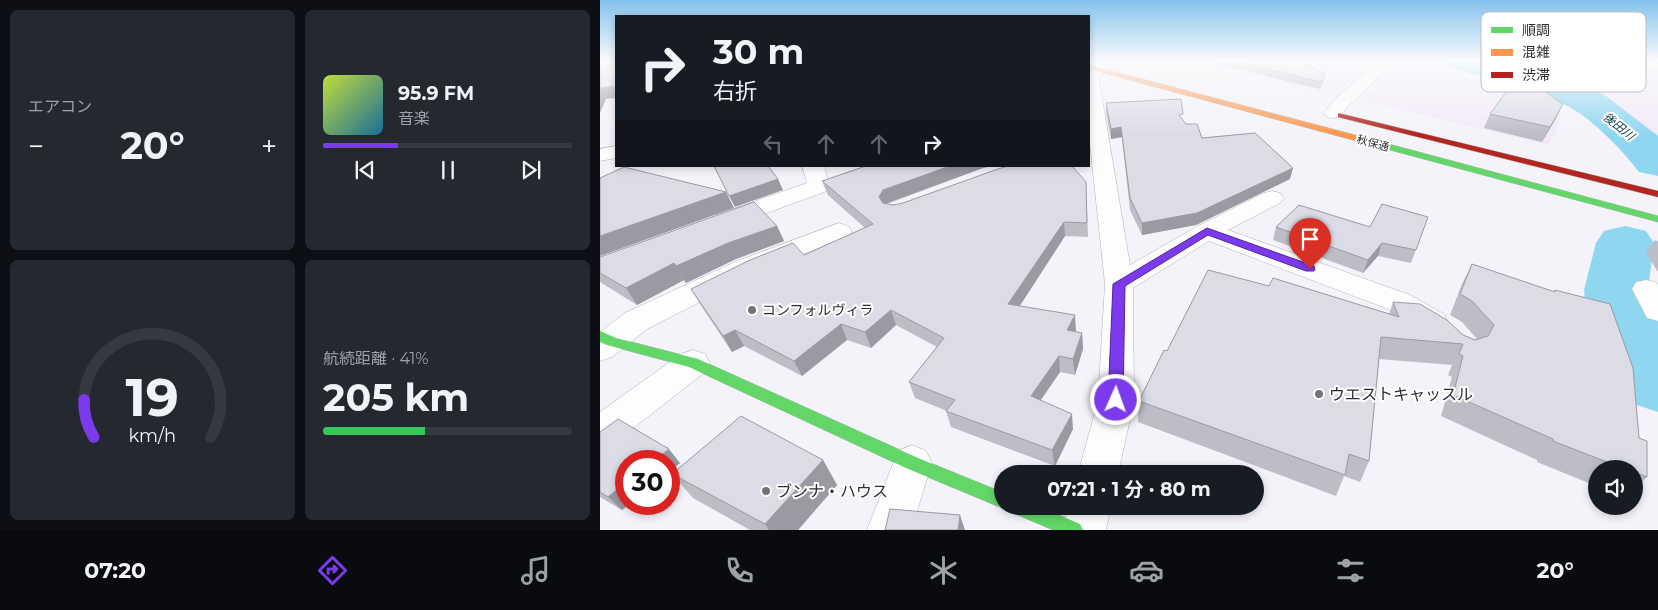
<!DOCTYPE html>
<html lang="ja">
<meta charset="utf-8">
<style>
body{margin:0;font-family:Montserrat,"Noto Sans JP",sans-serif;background:#242831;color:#f1f3f6;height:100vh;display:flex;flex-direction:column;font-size:19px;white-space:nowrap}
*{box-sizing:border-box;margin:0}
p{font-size:16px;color:#9ea1a6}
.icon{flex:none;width:28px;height:28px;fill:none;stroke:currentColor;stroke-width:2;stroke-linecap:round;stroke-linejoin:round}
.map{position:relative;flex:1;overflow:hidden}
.side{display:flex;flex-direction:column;gap:10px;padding:10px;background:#0d0f14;width:600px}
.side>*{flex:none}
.banner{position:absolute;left:15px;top:15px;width:475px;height:152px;border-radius:0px;box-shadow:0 2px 8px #0003;background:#171b24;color:#f1f3f6;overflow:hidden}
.buttons{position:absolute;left:988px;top:460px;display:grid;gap:10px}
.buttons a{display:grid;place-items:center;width:55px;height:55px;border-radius:50%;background:#171b24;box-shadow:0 2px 8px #0003;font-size:25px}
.speed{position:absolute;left:15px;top:450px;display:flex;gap:10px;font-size:25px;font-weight:700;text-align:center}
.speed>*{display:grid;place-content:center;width:65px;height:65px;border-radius:50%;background:#171b24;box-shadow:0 2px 8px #0003;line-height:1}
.speed .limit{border:8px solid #d22;background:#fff;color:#111}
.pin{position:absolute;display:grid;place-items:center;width:42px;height:42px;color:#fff;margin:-51px -21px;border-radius:50% 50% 50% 0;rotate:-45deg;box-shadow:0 0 5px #0007}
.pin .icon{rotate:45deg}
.me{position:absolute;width:55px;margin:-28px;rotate:2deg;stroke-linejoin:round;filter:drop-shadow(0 0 4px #0008)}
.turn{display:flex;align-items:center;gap:18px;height:105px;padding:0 15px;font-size:22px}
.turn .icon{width:65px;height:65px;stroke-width:2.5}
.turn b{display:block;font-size:35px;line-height:42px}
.lanes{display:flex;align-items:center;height:48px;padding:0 15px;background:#0003;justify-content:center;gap:25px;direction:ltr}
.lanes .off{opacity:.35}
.big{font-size:38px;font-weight:700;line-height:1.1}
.side .tile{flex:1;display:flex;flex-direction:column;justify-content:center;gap:8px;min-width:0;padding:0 18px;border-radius:8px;background:#242831}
.side .dial{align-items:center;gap:0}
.dial svg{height:130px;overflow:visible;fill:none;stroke:#363941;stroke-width:7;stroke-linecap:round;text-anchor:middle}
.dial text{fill:#f1f3f6;stroke:none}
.song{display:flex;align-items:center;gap:15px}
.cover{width:60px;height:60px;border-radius:8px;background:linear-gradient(135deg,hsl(70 70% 55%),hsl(200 70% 35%))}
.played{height:5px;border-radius:2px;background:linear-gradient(90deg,#7c3aed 30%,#363941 30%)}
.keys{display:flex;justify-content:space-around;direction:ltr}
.heat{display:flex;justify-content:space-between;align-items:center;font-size:28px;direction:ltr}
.charge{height:8px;border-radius:4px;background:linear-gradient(90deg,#34c759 41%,#363941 0)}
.side .tiles{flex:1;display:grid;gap:10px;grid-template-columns:repeat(2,1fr)}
.trip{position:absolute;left:394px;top:465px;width:270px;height:50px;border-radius:25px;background:#171b24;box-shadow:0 2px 8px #0003;font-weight:700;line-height:50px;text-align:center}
.tab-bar{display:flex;height:80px;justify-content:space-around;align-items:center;background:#090b0e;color:#9ea1a6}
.tab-bar .icon{width:35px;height:35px}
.tab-bar .on{color:#7c3aed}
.tab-bar b{font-size:22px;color:#f1f3f6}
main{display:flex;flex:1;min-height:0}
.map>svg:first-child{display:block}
</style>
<main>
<section class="side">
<div class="tiles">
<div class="tile"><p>エアコン</p>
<div class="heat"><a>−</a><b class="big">20°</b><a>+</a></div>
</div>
<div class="tile">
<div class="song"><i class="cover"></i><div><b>95.9 FM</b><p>音楽</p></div></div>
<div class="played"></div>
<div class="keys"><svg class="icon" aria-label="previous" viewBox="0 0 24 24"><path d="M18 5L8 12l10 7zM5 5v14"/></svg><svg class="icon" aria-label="pause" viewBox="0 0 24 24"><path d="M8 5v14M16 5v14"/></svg><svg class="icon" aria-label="next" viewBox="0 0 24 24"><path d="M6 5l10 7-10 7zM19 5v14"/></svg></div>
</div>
<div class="tile dial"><svg viewBox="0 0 100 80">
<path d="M14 69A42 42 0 1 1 86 69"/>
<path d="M14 69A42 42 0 0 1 8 46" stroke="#7c3aed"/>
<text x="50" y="56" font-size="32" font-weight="700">19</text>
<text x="50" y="72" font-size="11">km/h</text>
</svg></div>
<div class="tile"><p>航続距離 · 41%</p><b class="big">205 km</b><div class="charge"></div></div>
</div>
</section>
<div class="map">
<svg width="1058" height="530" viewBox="0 0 1058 530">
<rect width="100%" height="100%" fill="#f3f3f9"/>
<!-- commercial -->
<path fill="#f2eaf7" d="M 592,61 L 736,61 L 754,65 L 764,70 L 734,96 L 600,65 Z
M 802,61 L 816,65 L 824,63 L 915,88 L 936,96 L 962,117 L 949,145 L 761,100 Z
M 900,61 L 1058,61 L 1058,142 L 990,84 Z"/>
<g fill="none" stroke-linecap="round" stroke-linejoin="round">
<!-- river -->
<path fill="#8fd6f1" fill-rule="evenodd" d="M 845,61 L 901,61 L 944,72 L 990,88 L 1006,96 L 1058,136 L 1058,176 L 1039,172 C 1024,152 998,125 976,111 C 939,89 892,80 850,68 Z
M 1025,226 L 1046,231 L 1054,243 L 1048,290 L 1058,323 L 1058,412 L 1031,403 L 987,324 L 984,290 L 996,243 L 1004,231 Z"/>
<defs>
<path id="lane" d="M 1020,61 L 1042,61 L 1058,64 L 1058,70 L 1025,64 Z"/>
<path id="street" d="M 501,61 L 519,61 L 500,75 L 499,80 L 530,265 L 598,226 L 664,193 L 672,191 L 680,193 L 684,198 L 680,203 L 628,230 L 810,295 L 844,314 L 848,322 L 844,330 L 833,333 L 822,330 L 788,309 L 609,241 L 533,288 L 534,401 L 518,474 L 478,474 L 498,401 L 505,284 L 489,135 L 489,69 Z
M 779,61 L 796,61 L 749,105 L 739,117 L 733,118 L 727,117 L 724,113 L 737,97 Z
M 16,146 L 16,158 L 0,161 L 0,149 Z
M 202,166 L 224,166 L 230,186 L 227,191 L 134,225 L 125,227 L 116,225 L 113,220 L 116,215 L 207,183 Z
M 239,223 L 248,226 L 252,231 L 248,236 L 157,273 L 47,329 L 12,357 L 0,361 L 0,332 L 25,313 L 137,261 Z
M 1046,280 L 1056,282 L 1058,285 L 1058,321 L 1047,318 L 1032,289 L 1036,282 Z
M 93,350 L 105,354 L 110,363 L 105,372 L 13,444 L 0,449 L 0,412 L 81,354 Z
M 312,445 L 326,451 L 332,463 L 311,530 L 267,530 L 298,451 Z
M 469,506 L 511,506 L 506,530 L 462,530 Z"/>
<path id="fast" d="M 779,143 L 785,143 L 1058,216 L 1058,222 L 779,147 Z
M 0,331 L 16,338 L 98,359 L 318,458 L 402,492 L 402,506 L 407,506 L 402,508 L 306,468 L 89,367 L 7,345 L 0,342 Z
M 408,506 L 438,506 L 480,524 L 483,530 L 453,530 L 411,512 Z"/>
<path id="slow" d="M 489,65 L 785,143 L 786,145 L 785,147 L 779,147 L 489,69 Z"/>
<path id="jam" d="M 738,113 L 1058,191 L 1058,197 L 738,117 Z"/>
</defs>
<!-- lane casing -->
<use href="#lane" stroke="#b2b2b6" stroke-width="1"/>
<!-- street casing -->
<use href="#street" stroke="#b2b2b6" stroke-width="1"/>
<!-- fast casing -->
<use href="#fast" stroke="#b2b2b6" stroke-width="1"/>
<!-- slow casing -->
<use href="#slow" stroke="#b2b2b6" stroke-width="1"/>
<!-- jam casing -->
<use href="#jam" stroke="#b2b2b6" stroke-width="1"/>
<!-- lane -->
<use href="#lane" fill="#fdfdfe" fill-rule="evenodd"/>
<!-- street -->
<use href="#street" fill="#fdfdfe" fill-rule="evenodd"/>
<!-- fast -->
<use href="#fast" fill="#63d668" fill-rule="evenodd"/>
<!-- slow -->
<use href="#slow" fill="#ff974d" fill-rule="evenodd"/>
<!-- jam -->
<use href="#jam" fill="#b3261e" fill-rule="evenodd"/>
</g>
<!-- wall -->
<path fill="#bdbdc7" d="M 602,61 L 701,61 L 725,74 L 723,81 L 720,89 Z
M 506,103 L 582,119 L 586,124 L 602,138 L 690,179 L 596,225 L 542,235 L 530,210 L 522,137 L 511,139 L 506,113 Z
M 890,114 L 956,118 L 942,142 L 884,128 Z
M 266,166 L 392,166 L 383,168 L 287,204 L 293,205 L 486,182 L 488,237 L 465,236 L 420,306 L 476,330 L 475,332 L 482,333 L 483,349 L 475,375 L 460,372 L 441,400 L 473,429 L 455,466 L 351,427 L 346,411 L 347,411 L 315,398 L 309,382 L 337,347 L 296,325 L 271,348 L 247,340 L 202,376 L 144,346 L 132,352 L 100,304 L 91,289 L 204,255 L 265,228 L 228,195 L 222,181 Z
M 828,217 L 811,263 L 778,256 L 763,273 L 673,240 L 676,227 L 770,227 Z
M 177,226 L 184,241 L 136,259 L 86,283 L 84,280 L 37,305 L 0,282 L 0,257 Z
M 1055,240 L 1058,241 L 1058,272 L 1046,253 Z
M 872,264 L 954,292 L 955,290 L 1039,438 L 1047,477 L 1034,490 L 1034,469 L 996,469 L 996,486 L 937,462 L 937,460 L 841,416 L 852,377 L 848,375 L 852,365 L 779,359 L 769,461 L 760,482 L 744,476 L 736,496 L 538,422 L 539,401 L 567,351 L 669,286 L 789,314 L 793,302 L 863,335 L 875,340 L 877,339 L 862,322 L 850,315 L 862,284 Z
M 0,432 L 80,463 L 69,472 L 69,461 L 26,504 L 30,504 L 22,510 L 0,497 Z
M 223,460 L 237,485 L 198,530 L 150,530 L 93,498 L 72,474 Z"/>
<!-- shaded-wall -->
<path fill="#9a9aa2" d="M 16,86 L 16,98 L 6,99 L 0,113 L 0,88 Z
M 963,104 L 956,118 L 942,142 L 950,127 Z
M 521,127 L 522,137 L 511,139 L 511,129 Z
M 350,166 L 392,166 L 383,168 L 287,203 L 283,211 L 279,197 L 283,190 Z
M 693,168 L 690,179 L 596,225 L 542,235 L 542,223 Z
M 178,179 L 183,190 L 135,207 L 129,196 Z
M 126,192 L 134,208 L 0,256 L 0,236 Z
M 464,222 L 465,236 L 411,319 L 408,304 Z
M 177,226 L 184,241 L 136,259 L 86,283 L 76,266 L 128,243 Z
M 782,243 L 778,256 L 763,273 L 768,260 Z
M 74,263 L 84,280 L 37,305 L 26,288 Z
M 291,310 L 296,325 L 271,348 L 265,332 Z
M 475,315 L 476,330 L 469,345 L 467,330 Z
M 241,324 L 247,340 L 202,376 L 194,361 Z
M 135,330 L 144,346 L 132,352 L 123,336 Z
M 482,333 L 483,349 L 475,375 L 473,359 Z
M 459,356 L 460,372 L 433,411 L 431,396 Z
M 472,414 L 473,429 L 455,466 L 452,450 Z
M 69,449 L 80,463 L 69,472 L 69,461 L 53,461 Z
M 223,460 L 237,485 L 198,530 L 169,530 L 165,524 Z
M 26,482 L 26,504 L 30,504 L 22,510 L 8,497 Z
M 360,515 L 365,530 L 358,530 Z"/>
<!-- building -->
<path fill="#dcdce7" stroke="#9a9aa2" d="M 0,61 L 16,61 L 16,86 L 0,88 Z
M 632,61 L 701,61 L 725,74 L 722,82 Z
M 919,74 L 963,104 L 950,127 L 890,114 Z
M 581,99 L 583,114 L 579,115 L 586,124 L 597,124 L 602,138 L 655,133 L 693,168 L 597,213 L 542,223 L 530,198 L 521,127 L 511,129 L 506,103 Z
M 114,166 L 168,166 L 178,179 L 129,196 Z
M 266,166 L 350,166 L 283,190 L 279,197 L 283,203 L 293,205 L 303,203 L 398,169 L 408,166 L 472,166 L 486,182 L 487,223 L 464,222 L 408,304 L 475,315 L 467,330 L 482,333 L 473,359 L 459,356 L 431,396 L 472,414 L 452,450 L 346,411 L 355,400 L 309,382 L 344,338 L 291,310 L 265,332 L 241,324 L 194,361 L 135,330 L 123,336 L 91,289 L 150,260 L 193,243 L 204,255 L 273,224 L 222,181 Z
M 24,167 L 126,192 L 0,236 L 0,178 Z
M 154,202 L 177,226 L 128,243 L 76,266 L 74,263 L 26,288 L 0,273 L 0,257 Z
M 782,204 L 828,217 L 816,250 L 782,243 L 768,260 L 676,227 L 699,205 L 770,227 Z
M 872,264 L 955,292 L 955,290 L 1010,304 L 1033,368 L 1039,438 L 1047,441 L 1047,477 L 1034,472 L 1034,469 L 1025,469 L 953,441 L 953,439 L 853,395 L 863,356 L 859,354 L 863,344 L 781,337 L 769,461 L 749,454 L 745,475 L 539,401 L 564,350 L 567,351 L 608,270 L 669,286 L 673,278 L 799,317 L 793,302 L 820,304 L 847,320 L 863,335 L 875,340 L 888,336 L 894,325 L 872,301 L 860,294 Z
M 141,416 L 223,460 L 165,524 L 72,474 Z
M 18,419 L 69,449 L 53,461 L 26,461 L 26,482 L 8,497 L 0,492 L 0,432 Z
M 290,509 L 360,515 L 358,530 L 285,530 Z"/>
<!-- sky -->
<linearGradient id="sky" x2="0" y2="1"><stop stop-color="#84c2ec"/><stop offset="0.45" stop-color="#fafafc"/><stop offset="1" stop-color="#fafafc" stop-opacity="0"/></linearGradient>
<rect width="1058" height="135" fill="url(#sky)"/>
<!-- route -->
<path fill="#7c3aed" stroke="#51269a" d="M 607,228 L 714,266 L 715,269 L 714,271 L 706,271 L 608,235 L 525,286 L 523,400 L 521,405 L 516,406 L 510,405 L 508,400 L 513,284 Z"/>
<!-- markers -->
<g fill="#737378" stroke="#fff" stroke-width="2">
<circle cx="152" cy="310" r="5"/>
<circle cx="719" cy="394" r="5"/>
<circle cx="166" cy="491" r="5"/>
</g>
<g text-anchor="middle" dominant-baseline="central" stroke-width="4" stroke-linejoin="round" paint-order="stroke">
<!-- far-street labels -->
<g font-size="11" fill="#2e2e32" stroke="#fff">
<text transform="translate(773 143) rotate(15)">秋保通</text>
</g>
<!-- far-water labels -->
<g font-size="12" font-style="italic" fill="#073746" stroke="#fff">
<text transform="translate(1019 126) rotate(39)">後田川</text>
</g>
<!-- poi labels -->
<g font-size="14" fill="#2e2e32" stroke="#fff" text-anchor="start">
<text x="162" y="310">コンフォルヴィラ</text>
</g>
<!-- near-poi labels -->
<g font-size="16" fill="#2e2e32" stroke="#fff" text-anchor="start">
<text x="729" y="394">ウエストキャッスル</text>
<text x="176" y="491">ブンナ・ハウス</text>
</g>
</g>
<!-- legend -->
<rect x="881" y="12" width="165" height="80" rx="8" fill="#fff" stroke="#c0c0c2" stroke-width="1"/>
<rect x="891" y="27" width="22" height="6" fill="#63d668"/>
<rect x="891" y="49" width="22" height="7" fill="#ff974d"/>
<rect x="891" y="72" width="22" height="6" fill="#b3261e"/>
<g font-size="14" fill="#2e2e32">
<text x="922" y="35">順調</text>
<text x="922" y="57">混雑</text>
<text x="922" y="80">渋滞</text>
</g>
</svg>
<div class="buttons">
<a><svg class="icon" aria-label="sound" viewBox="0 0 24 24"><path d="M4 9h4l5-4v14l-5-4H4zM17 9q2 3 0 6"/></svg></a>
</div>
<div class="speed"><div class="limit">30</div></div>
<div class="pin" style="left:710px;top:269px;background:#d93025"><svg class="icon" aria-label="arrive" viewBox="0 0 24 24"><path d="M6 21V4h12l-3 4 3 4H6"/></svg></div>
<svg class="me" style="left:516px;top:400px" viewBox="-20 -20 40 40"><circle r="17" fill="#7c3aed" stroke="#fff" stroke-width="3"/><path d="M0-11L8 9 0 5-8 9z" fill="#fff"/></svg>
<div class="trip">07:21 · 1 分 · 80 m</div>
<div class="banner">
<div class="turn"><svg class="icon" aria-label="right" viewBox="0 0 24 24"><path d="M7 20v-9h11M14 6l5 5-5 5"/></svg><div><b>30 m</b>右折</div></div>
<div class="lanes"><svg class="icon off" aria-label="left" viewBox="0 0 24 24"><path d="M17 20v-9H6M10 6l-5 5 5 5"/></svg><svg class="icon off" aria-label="ahead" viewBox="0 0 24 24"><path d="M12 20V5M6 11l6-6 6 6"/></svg><svg class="icon off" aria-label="ahead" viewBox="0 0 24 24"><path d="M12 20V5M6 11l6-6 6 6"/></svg><svg class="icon" aria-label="right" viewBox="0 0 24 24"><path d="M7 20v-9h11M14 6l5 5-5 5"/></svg></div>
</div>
</div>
</main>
<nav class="tab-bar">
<b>07:20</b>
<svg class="icon on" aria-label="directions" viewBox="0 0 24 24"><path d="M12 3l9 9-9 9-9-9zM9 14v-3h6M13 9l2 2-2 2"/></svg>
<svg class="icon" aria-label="music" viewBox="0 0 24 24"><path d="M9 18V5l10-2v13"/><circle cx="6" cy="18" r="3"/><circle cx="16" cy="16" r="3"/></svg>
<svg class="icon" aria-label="phone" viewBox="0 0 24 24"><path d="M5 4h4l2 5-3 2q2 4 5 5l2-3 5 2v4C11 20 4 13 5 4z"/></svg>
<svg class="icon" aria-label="climate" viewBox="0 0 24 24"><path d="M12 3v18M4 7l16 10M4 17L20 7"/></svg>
<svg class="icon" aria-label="car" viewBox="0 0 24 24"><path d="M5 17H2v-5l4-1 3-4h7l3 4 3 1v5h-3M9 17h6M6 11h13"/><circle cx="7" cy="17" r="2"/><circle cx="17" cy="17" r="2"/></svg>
<svg class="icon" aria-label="filters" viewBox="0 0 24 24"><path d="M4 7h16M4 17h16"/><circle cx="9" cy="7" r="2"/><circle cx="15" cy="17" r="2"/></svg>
<b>20°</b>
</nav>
